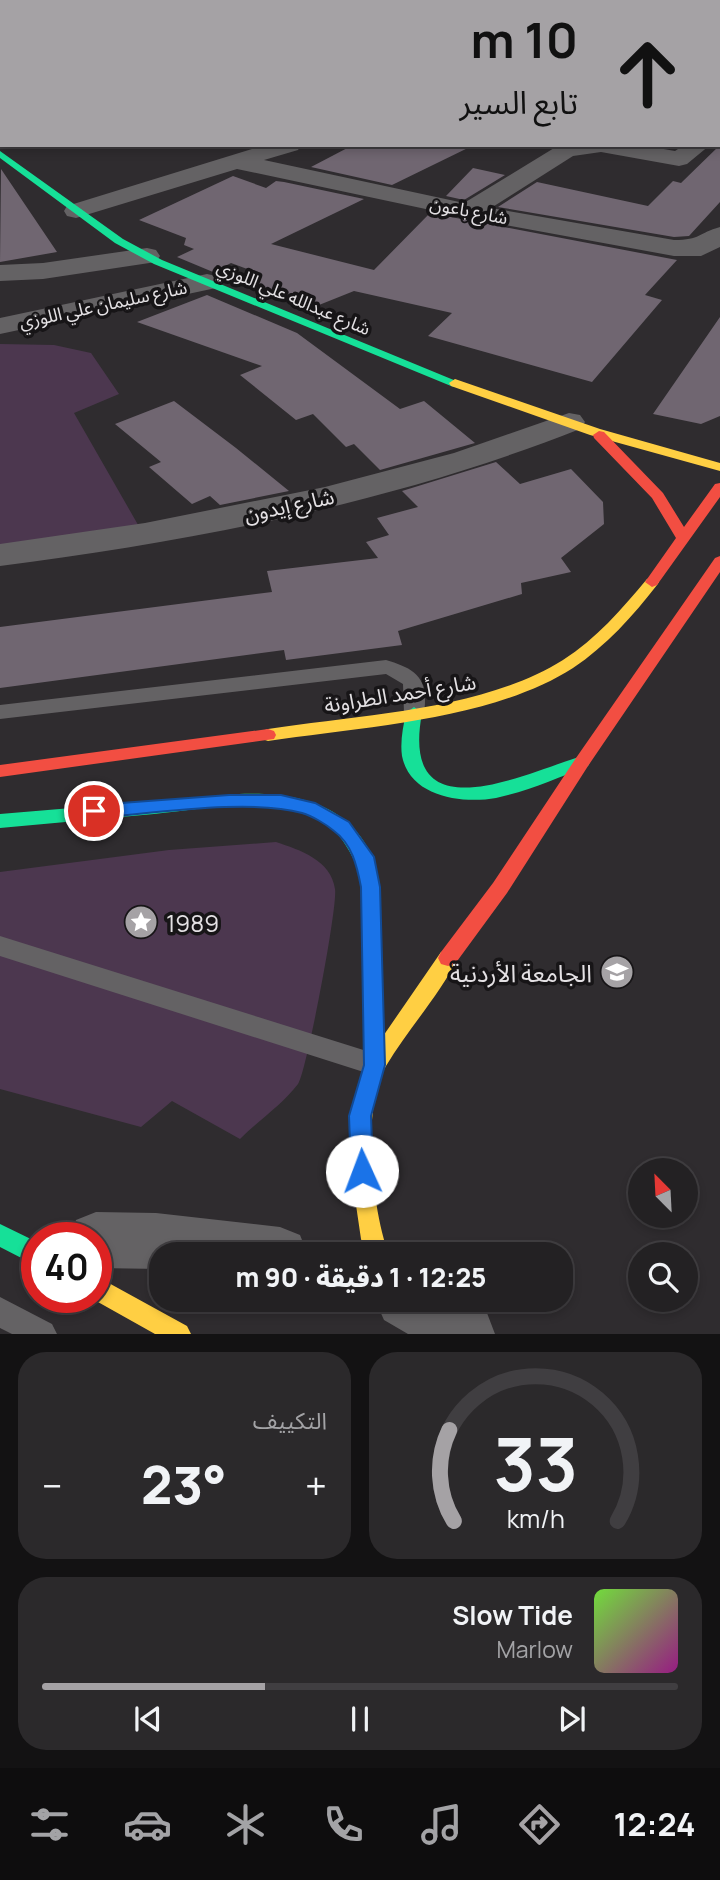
<!DOCTYPE html>
<html lang="ar">
<meta charset="utf-8">
<style>
body{margin:0;font-family:Manrope,"Noto Sans Arabic",sans-serif;background:#2b292b;color:#f1f3f6;direction:rtl;height:100vh;display:flex;flex-direction:column;font-size:26px;white-space:nowrap}
*{box-sizing:border-box;margin:0}
p{font-size:23px;color:#a3a3a6}
.icon{flex:none;width:38px;height:38px;fill:none;stroke:currentColor;stroke-width:2;stroke-linecap:round;stroke-linejoin:round}
.map{position:relative;height:1334px;overflow:hidden;direction:ltr}
.drawer{display:flex;flex-direction:column;gap:18px;padding:18px;background:#131213;flex:1}
.drawer>*{flex:none}
.hud{position:absolute;left:0px;top:0px;width:721px;height:147px;box-shadow:0 4px 10px #0003,0 0 0 2px #403e41;direction:rtl;background:#a5a2a5;color:#111;overflow:hidden}
.needle{width:46px;rotate:336deg}
.buttons{position:absolute;left:628px;top:1158px;display:grid;gap:14px}
.buttons a{display:grid;place-items:center;width:70px;height:70px;border-radius:50%;background:#232123;box-shadow:0 4px 10px #0003,0 0 0 2px #403e41;font-size:35px}
.speed{position:absolute;left:21px;top:1222px;display:flex;gap:14px;font-size:35px;font-weight:700;text-align:center}
.speed>*{display:grid;place-content:center;width:91px;height:91px;border-radius:50%;background:#232123;box-shadow:0 4px 10px #0003,0 0 0 2px #403e41;line-height:1}
.speed .limit{border:10px solid #d22;background:#fff;color:#111}
.pin{position:absolute;display:grid;place-items:center;width:60px;height:60px;color:#fff;margin:-30px;border:4px solid #fff;border-radius:50%;box-shadow:0 2px 7px #0007}
.me{position:absolute;width:77px;margin:-38px;rotate:358deg;stroke-linejoin:round;filter:drop-shadow(0 0 5px #0008)}
.turn{display:flex;align-items:center;gap:24px;height:147px;padding:0 28px;font-size:32px}
.turn .icon{width:91px;height:91px;stroke-width:2.5}
.turn b{display:block;font-size:49px;line-height:60px}
.big{font-size:52px;font-weight:800;line-height:1.1}
.drawer .tile{flex:1;display:flex;flex-direction:column;justify-content:center;gap:10px;min-width:0;padding:0 24px;border-radius:28px;background:#2b292b}
.drawer .dial{align-items:center;gap:0}
.dial svg{height:182px;overflow:visible;fill:none;stroke:#403e41;stroke-width:7;stroke-linecap:round;text-anchor:middle}
.dial text{fill:#f1f3f6;stroke:none}
.song{display:flex;align-items:center;gap:21px}
.cover{width:84px;height:84px;border-radius:10px;background:linear-gradient(135deg,hsl(100 70% 55%),hsl(310 70% 35%))}
.played{height:7px;border-radius:4px;background:linear-gradient(90deg,#a5a2a5 35%,#403e41 35%)}
.keys{display:flex;justify-content:space-around;direction:ltr}
.heat{display:flex;justify-content:space-between;align-items:center;font-size:38px;direction:ltr}
.drawer .tiles{flex:1;display:grid;gap:18px;grid-template-columns:1fr 1fr}
.tile:last-child{grid-column:span 2}
.trip{position:absolute;left:149px;top:1242px;width:424px;height:70px;border-radius:28px;background:#232123;box-shadow:0 4px 10px #0003,0 0 0 2px #403e41;font-weight:800;line-height:70px;text-align:center;direction:rtl}
.tab-bar{display:flex;height:112px;justify-content:space-around;align-items:center;background:#0e0d0e;color:#a3a3a6}
.tab-bar .icon{width:49px;height:49px}
.tab-bar .current{color:#a5a2a5}
.tab-bar b{font-size:32px;color:#f1f3f6}
.map>svg:first-child{display:block}
</style>
<div class="map">
<svg width="720" height="1334" viewBox="0 0 720 1334">
<rect width="100%" height="100%" fill="#2f2c2f"/>
<!-- green -->
<path fill="#4c374f" d="M 0,344 L 54,345 L 91,353 L 119,394 L 74,413 L 141,530 L 0,551 Z
M 276,842 C 300,850 331,860 335,889 C 338,906 306,1074 298,1084 C 283,1104 258,1121 240,1139 L 172,1101 L 141,1127 L 0,1089 L 0,872 L 169,850 Z"/>
<!-- building -->
<path fill="#706671" d="M 353,145 L 474,145 L 392,185 L 311,167 Z
M 720,145 L 720,202 L 689,236 L 674,237 L 498,207 L 537,182 L 648,206 L 673,181 L 681,183 Z
M 473,168 L 505,175 L 464,200 L 446,196 Z
M 1,169 L 57,252 L 0,262 Z
M 233,176 L 266,188 L 276,181 L 284,182 L 364,199 L 271,244 L 374,270 L 430,213 L 677,260 L 645,295 L 662,300 L 592,382 L 428,336 L 452,313 L 354,291 L 319,305 L 239,282 L 261,274 L 231,263 L 213,272 L 177,257 L 194,249 L 184,245 L 186,238 L 139,220 Z
M 207,295 L 297,333 L 400,409 L 424,401 L 475,443 L 380,470 L 354,444 L 346,447 L 313,414 L 296,420 L 240,375 L 262,366 L 137,322 Z
M 720,317 L 720,416 L 701,424 L 653,414 Z
M 174,401 L 236,448 L 289,491 L 220,505 L 210,496 L 192,504 L 149,467 L 161,462 L 115,424 Z
M 496,462 L 520,484 L 571,469 L 603,502 L 604,524 L 561,558 L 571,572 L 521,583 L 522,594 L 398,631 L 402,645 L 286,660 L 284,650 L 0,688 L 0,627 L 272,592 L 267,571 L 378,558 L 366,542 L 389,535 L 377,518 L 418,507 L 402,491 Z"/>
<g fill="none" stroke-linecap="round" stroke-linejoin="round">
<!-- lane -->
<path fill="#646264" fill-rule="evenodd" d="M 386,660 C 409,667 426,674 425,701 C 425,708 424,712 421,718 L 407,718 L 404,713 L 403,684 L 386,674 L 0,719 L 0,705 Z
M 0,936 L 373,1053 L 382,1056 L 386,1064 L 382,1072 L 373,1075 L 0,956 Z
M 0,1297 L 52,1324 L 57,1334 L 12,1334 L 0,1328 Z"/>
<!-- street -->
<path fill="#646264" fill-rule="evenodd" d="M 247,0 L 269,0 L 246,2 Z
M 468,0 L 489,0 L 467,2 Z
M 719,8 L 720,8 L 720,20 L 719,20 Z
M 265,145 L 301,145 L 298,150 L 264,160 L 464,203 L 559,145 L 641,145 L 675,151 L 684,145 L 710,145 L 687,164 L 679,166 L 601,152 L 573,156 L 491,208 L 674,240 C 701,240 698,233 720,227 L 720,247 L 701,256 L 674,256 L 468,218 L 237,169 L 76,218 L 67,216 L 64,211 L 67,206 Z
M 147,248 L 156,250 L 160,256 L 156,262 L 43,279 L 0,281 L 0,265 L 43,263 Z
M 207,274 L 216,276 L 220,282 L 216,288 L 0,334 L 0,318 Z
M 569,413 L 580,415 L 585,422 L 580,429 C 396,502 196,541 0,566 L 0,544 L 145,523 L 325,487 L 454,453 Z
M 96,1212 L 156,1213 L 280,1227 L 300,1235 L 308,1255 L 161,1255 L 161,1269 L 96,1268 L 96,1237 L 69,1237 L 76,1220 Z
M 375,1300 L 463,1300 L 487,1313 L 495,1334 L 408,1334 L 384,1320 Z"/>
<!-- fast -->
<path fill="#16e098" fill-rule="evenodd" d="M 0,151 L 123,239 L 162,260 L 461,383 L 455,387 L 451,386 L 154,264 L 115,243 L 0,158 Z
M 414,707 L 422,713 C 399,836 523,774 582,756 L 588,758 L 590,762 L 588,766 C 558,778 528,791 496,798 C 462,804 410,797 402,756 C 400,742 403,727 406,713 Z
M 239,794 C 300,792 357,805 377,870 L 374,875 L 368,877 L 362,875 C 347,848 343,831 312,816 C 270,795 199,810 154,814 C 102,819 51,823 0,828 L 0,814 Z
M 0,1224 L 37,1242 L 37,1266 L 0,1247 Z"/>
<!-- slow -->
<path fill="#ffcf43" fill-rule="evenodd" d="M 455,379 L 600,429 L 720,463 L 720,471 L 590,435 L 451,386 L 449,383 Z
M 652,577 L 659,582 L 657,585 C 633,616 606,646 573,668 C 492,720 363,727 268,741 L 262,739 L 260,735 L 262,731 L 268,729 C 360,715 484,710 563,660 C 596,639 622,609 647,579 Z
M 448,950 L 455,952 L 458,958 C 439,996 408,1029 386,1066 C 361,1108 372,1209 389,1255 L 366,1255 L 361,1239 L 351,1171 L 349,1116 L 368,1058 L 441,952 Z
M 96,1276 L 187,1326 L 191,1334 L 155,1334 L 89,1297 L 96,1297 Z"/>
<!-- jam -->
<path fill="#f24e42" fill-rule="evenodd" d="M 599,431 L 604,432 L 663,493 L 684,527 L 715,484 L 720,483 L 720,497 L 657,585 L 652,587 L 645,582 L 676,538 L 652,498 L 594,438 L 593,435 Z
M 720,556 L 720,572 L 588,766 L 507,893 L 455,964 L 448,966 L 441,964 L 438,958 L 441,952 L 493,883 L 576,758 L 715,558 Z
M 268,729 L 274,731 L 276,735 L 274,739 L 0,777 L 0,765 Z
M 368,863 L 374,865 L 380,887 L 385,1065 L 382,1072 L 375,1074 L 368,1072 L 365,1065 L 362,887 L 359,870 L 362,865 Z"/>
</g>
<!-- route -->
<path fill="#1a73e8" stroke="#114b97" stroke-width="2" d="M 229,795 L 281,795 L 315,803 L 349,822 L 374,857 L 380,887 L 385,1065 L 371,1116 L 373,1171 L 370,1179 L 362,1182 L 354,1179 L 351,1171 L 349,1116 L 364,1065 L 361,887 C 357,866 352,844 334,831 C 326,824 312,816 302,813 C 249,798 150,814 94,818 L 87,816 L 85,811 L 87,807 L 94,805 Z"/>
<!-- icons -->
<defs>
<symbol id="sight-disc" viewBox="-11 -11 22 22"><circle r="9.5" fill="#a5a2a5" stroke="#171517"/><path d="M0-6L1.8-2.2L6-1.7L2.9 1.2L3.7 5.4L0 3.3L-3.7 5.4L-2.9 1.2L-6-1.7L-1.8-2.2Z" fill="#fff"/></symbol>
<symbol id="university-disc" viewBox="-11 -11 22 22"><circle r="9.5" fill="#a5a2a5" stroke="#171517"/><path d="M0-5L7-2L0 1L-7-2ZM-4 1L0 2.5L4 1V4Q0 6-4 4Z" fill="#fff"/></symbol>
</defs>
<g fill-rule="evenodd">
<use href="#sight-disc" x="122" y="903" width="38" height="38"/>
<use href="#university-disc" x="598" y="953" width="38" height="38"/>
</g>
<g text-anchor="middle" dominant-baseline="central" stroke-width="7" stroke-linejoin="round" paint-order="stroke">
<!-- far-street labels -->
<g font-size="18" fill="#e4e1e4" stroke="#171517">
<text transform="translate(469 210) rotate(11)">شارع باعون</text>
<text transform="translate(294 297) rotate(23)">شارع عبدالله علي اللوزي</text>
<text transform="translate(103 304) rotate(-12)">شارع سليمان علي اللوزي</text>
</g>
<!-- street labels -->
<g font-size="21" fill="#e4e1e4" stroke="#171517">
<text transform="translate(289 505) rotate(-12)">شارع إيدون</text>
<text transform="translate(400 693) rotate(-9)">شارع أحمد الطراونة</text>
</g>
<!-- near-poi labels -->
<g font-size="24" fill="#e4e1e4" stroke="#171517" text-anchor="start">
<text x="166" y="922">1989</text>
<text x="592" y="972" text-anchor="end">الجامعة الأردنية</text>
</g>
</g>
</svg>
<div class="buttons">
<a><svg class="needle" viewBox="-14 -14 28 28"><path d="M0-13l5 13h-10z" fill="#e53935"/><path d="M0 13l5-13h-10z" fill="#a3a3a6"/></svg></a>
<a><svg class="icon" aria-label="search" viewBox="0 0 24 24"><circle cx="10" cy="10" r="6"/><path d="M15 15l6 6"/></svg></a>
</div>
<div class="speed"><div class="limit">40</div></div>
<div class="pin" style="left:94px;top:811px;background:#d93025"><svg class="icon" aria-label="arrive" viewBox="0 0 24 24"><path d="M6 21V4h12l-3 4 3 4H6"/></svg></div>
<svg class="me" style="left:362px;top:1171px" viewBox="-20 -20 40 40"><circle r="19" fill="#fff"/><path d="M0-13L10 11 0 6-10 11z" fill="#1a73e8"/></svg>
<div class="trip">12:25 · 1 دقيقة · 90 m</div>
<div class="hud">
<div class="turn"><svg class="icon" aria-label="ahead" viewBox="0 0 24 24"><path d="M12 20V5M6 11l6-6 6 6"/></svg><div><b>10 m</b>تابع السير</div></div>
</div>
</div>
<section class="drawer">
<div class="tiles">
<div class="tile dial"><svg viewBox="0 0 100 80">
<path d="M14 69A42 42 0 1 1 86 69"/>
<path d="M14 69A42 42 0 0 1 12 29" stroke="#a5a2a5"/>
<text x="50" y="56" font-size="32" font-weight="700">33</text>
<text x="50" y="72" font-size="11">km/h</text>
</svg></div>
<div class="tile"><p>التكييف</p>
<div class="heat"><a>−</a><b class="big">23°</b><a>+</a></div>
</div>
<div class="tile">
<div class="song"><i class="cover"></i><div><b>Slow Tide</b><p>Marlow</p></div></div>
<div class="played"></div>
<div class="keys"><svg class="icon" aria-label="previous" viewBox="0 0 24 24"><path d="M18 5L8 12l10 7zM5 5v14"/></svg><svg class="icon" aria-label="pause" viewBox="0 0 24 24"><path d="M8 5v14M16 5v14"/></svg><svg class="icon" aria-label="next" viewBox="0 0 24 24"><path d="M6 5l10 7-10 7zM19 5v14"/></svg></div>
</div>
</div>
</section>
<nav class="tab-bar">
<b>12:24</b>
<svg class="icon current" aria-label="directions" viewBox="0 0 24 24"><path d="M12 3l9 9-9 9-9-9zM9 14v-3h6M13 9l2 2-2 2"/></svg>
<svg class="icon" aria-label="music" viewBox="0 0 24 24"><path d="M9 18V5l10-2v13"/><circle cx="6" cy="18" r="3"/><circle cx="16" cy="16" r="3"/></svg>
<svg class="icon" aria-label="phone" viewBox="0 0 24 24"><path d="M5 4h4l2 5-3 2q2 4 5 5l2-3 5 2v4C11 20 4 13 5 4z"/></svg>
<svg class="icon" aria-label="climate" viewBox="0 0 24 24"><path d="M12 3v18M4 7l16 10M4 17L20 7"/></svg>
<svg class="icon" aria-label="car" viewBox="0 0 24 24"><path d="M5 17H2v-5l4-1 3-4h7l3 4 3 1v5h-3M9 17h6M6 11h13"/><circle cx="7" cy="17" r="2"/><circle cx="17" cy="17" r="2"/></svg>
<svg class="icon" aria-label="filters" viewBox="0 0 24 24"><path d="M4 7h16M4 17h16"/><circle cx="9" cy="7" r="2"/><circle cx="15" cy="17" r="2"/></svg>
</nav>
